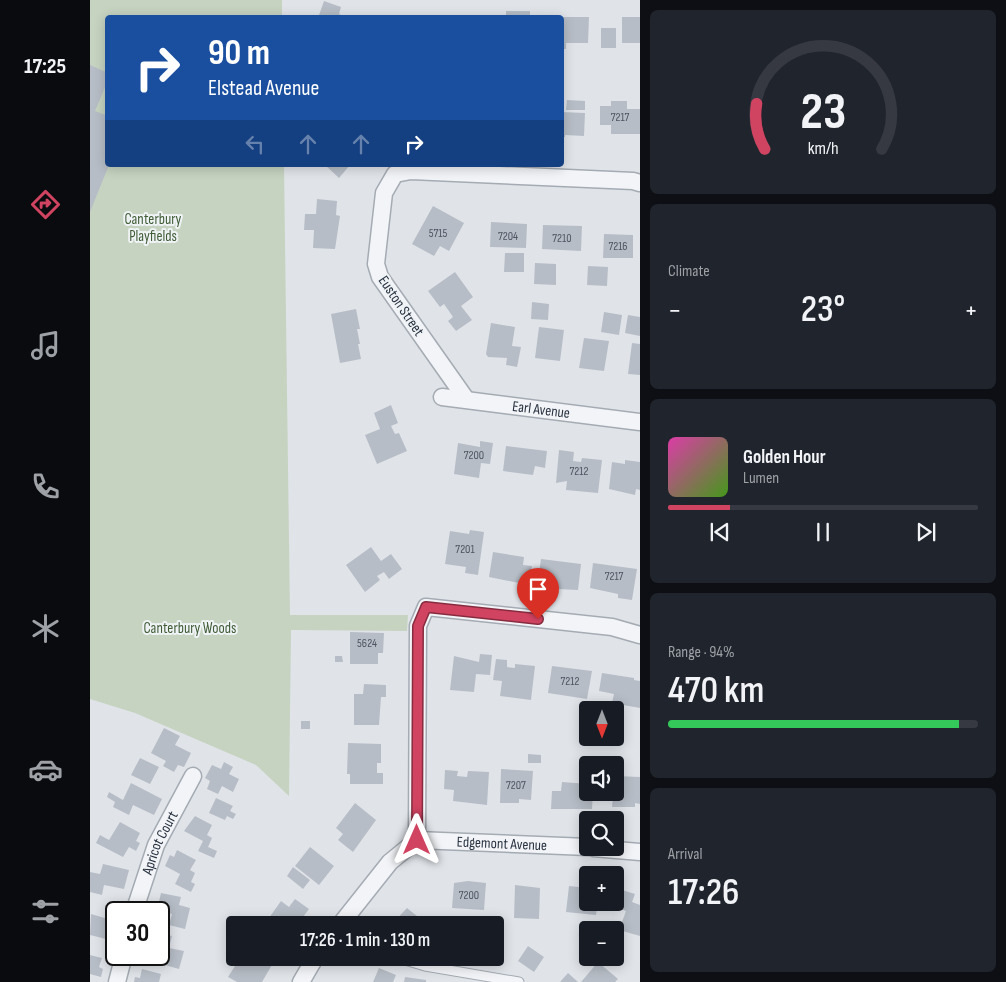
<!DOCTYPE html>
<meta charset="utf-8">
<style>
body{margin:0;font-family:"Sofia Sans Condensed",sans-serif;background:#20242c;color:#f1f3f6;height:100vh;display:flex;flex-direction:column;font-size:19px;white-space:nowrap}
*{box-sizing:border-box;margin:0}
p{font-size:16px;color:#9ea1a6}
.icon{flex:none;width:28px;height:28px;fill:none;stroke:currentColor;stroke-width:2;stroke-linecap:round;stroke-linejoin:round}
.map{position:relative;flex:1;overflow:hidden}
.sheet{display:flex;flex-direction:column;gap:10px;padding:10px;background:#0d0f14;width:366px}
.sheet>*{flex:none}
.guide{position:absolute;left:15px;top:15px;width:459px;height:152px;border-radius:5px;box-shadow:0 2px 12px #0003;background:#1a4fa0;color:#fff;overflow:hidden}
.needle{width:32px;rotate:180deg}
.fabs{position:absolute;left:489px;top:701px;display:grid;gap:10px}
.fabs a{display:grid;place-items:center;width:45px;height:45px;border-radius:5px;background:#171b24;box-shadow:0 2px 12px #0003;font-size:25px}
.speed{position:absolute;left:15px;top:901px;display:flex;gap:10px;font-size:25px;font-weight:700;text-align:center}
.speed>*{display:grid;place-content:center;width:65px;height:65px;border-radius:50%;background:#171b24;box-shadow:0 2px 12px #0003;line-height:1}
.speed .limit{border:2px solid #111;border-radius:8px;background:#fff;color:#111}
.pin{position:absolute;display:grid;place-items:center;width:42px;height:42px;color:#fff;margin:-51px -21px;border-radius:50% 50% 50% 0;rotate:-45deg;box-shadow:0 0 5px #0007}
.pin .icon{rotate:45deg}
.me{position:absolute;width:55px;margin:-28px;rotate:0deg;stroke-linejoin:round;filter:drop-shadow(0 0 4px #0008)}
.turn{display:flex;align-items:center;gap:18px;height:105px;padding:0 20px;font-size:22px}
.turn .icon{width:65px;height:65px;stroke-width:2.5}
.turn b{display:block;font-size:35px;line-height:42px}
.lanes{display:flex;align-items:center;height:48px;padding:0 20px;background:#0003;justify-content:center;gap:25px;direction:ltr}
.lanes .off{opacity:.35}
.big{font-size:38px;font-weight:600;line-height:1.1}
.sheet .tile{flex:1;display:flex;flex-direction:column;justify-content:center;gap:8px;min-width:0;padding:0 18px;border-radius:8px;background:#20242c}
.sheet .dial{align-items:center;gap:0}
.dial svg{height:130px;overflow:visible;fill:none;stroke:#363941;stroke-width:7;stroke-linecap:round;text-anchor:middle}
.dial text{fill:#f1f3f6;stroke:none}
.song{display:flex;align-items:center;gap:15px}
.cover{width:60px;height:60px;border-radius:8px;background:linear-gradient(135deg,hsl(320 70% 55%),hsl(100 70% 35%))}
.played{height:5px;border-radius:2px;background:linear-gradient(90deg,#d04361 20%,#363941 20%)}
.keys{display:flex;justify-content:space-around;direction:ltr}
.heat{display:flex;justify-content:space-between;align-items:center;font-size:28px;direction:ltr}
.charge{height:8px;border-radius:4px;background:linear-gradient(90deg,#34c759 94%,#363941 0)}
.trip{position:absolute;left:136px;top:916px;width:278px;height:50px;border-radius:5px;background:#171b24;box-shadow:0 2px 12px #0003;font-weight:600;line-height:50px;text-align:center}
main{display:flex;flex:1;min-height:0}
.menu{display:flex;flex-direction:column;width:90px;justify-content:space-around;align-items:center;background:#090b0e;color:#9ea1a6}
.menu .icon{width:35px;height:35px}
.menu .current{color:#d04361}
.menu b{font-size:22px;color:#f1f3f6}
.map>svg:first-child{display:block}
</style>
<main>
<nav class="menu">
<b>17:25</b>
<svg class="icon current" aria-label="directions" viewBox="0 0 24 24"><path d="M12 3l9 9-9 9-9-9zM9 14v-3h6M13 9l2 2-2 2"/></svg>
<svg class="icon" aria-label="music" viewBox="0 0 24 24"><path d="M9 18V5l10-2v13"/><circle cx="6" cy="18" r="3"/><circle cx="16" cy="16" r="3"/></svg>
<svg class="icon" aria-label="phone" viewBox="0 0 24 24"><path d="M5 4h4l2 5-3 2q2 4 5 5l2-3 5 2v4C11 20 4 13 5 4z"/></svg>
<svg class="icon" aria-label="climate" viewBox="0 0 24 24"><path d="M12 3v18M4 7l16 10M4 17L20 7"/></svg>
<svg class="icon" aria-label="car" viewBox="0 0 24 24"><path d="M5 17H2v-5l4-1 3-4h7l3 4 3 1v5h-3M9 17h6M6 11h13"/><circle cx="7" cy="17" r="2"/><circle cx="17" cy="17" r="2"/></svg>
<svg class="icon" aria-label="filters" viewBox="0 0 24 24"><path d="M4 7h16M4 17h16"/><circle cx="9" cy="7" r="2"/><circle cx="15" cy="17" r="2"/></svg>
</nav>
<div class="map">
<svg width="550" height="982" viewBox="0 0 550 982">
<rect width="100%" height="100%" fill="#e0e4e9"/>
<!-- green -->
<path fill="#c6d3c1" d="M 0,0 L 192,0 L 192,17 L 18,18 L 18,165 L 194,165 L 200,615 L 318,615 L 317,631 L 201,630 L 199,796 L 166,765 L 45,713 L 0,699 Z"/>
<!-- building -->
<path fill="#b7bdc6" d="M 234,1 L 251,7 L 249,14 L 257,18 L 228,18 Z
M 416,11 L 440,11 L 440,18 L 416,18 Z
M 499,17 L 498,43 L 476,43 L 476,49 L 471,49 L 471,17 Z
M 532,17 L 550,17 L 550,43 L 532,43 Z
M 511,28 L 526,28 L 526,48 L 511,48 Z
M 0,65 L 18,73 L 18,80 L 5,111 L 18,116 L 19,165 L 0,212 Z
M 477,100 L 495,101 L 495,110 L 476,110 Z
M 521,101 L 537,101 L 537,109 L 550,109 L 550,134 L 521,134 L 521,125 L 510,125 L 510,106 L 521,106 Z
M 471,112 L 495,113 L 494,136 L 475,135 L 475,137 L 471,137 Z
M 235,165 L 260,165 L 249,178 Z
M 227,199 L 247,201 L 246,215 L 250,216 L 245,249 L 223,248 L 224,230 L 214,230 L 215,214 L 226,214 Z
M 343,206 L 374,223 L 359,251 L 350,246 L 344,256 L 322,244 Z
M 401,222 L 437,224 L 436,248 L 400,247 Z
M 453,225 L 492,226 L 491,251 L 452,249 Z
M 514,234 L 543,235 L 543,258 L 513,258 Z
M 415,253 L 434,253 L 434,272 L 414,272 Z
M 445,263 L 466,264 L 466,285 L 444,284 Z
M 498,266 L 518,267 L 517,286 L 497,285 Z
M 365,272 L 383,297 L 371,306 L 382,320 L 366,331 L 358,321 L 363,317 L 354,304 L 350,307 L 338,291 Z
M 442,302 L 459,304 L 458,320 L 441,319 Z
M 266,309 L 270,329 L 267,329 L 270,344 L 268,344 L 271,359 L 250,363 L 241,314 Z
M 514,312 L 532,315 L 529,335 L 511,332 Z
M 538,315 L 550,317 L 550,336 L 535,333 Z
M 401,323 L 425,327 L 422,346 L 431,347 L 427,367 L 416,365 L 417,358 L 398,357 L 396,354 Z
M 449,327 L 474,330 L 470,361 L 445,358 Z
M 494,338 L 519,341 L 514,371 L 489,368 Z
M 542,343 L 550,344 L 550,375 L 538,374 Z
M 301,405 L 308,423 L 301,426 L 305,434 L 309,433 L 317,451 L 287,464 L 275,435 L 290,429 L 284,413 Z
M 390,441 L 403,443 L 400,464 L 391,463 L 389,478 L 364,474 L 368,443 L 390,447 Z
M 416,446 L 457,451 L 455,468 L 445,466 L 443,475 L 413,471 Z
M 469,450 L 484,452 L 483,461 L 491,462 L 492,458 L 512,460 L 508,493 L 476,490 L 477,481 L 466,483 Z
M 535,460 L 550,462 L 550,490 L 546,489 L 545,495 L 519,489 L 522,462 L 535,464 Z
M 380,530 L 394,532 L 388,575 L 375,573 L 376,567 L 355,564 L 360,531 L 379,534 Z
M 281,547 L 291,561 L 301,554 L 312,569 L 299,579 L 294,572 L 287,576 L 290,580 L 275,592 L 256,565 Z
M 403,552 L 434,557 L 433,565 L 442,566 L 439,585 L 399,577 Z
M 451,559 L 491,564 L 488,590 L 447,588 Z
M 503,563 L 547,569 L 542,600 L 528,598 L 528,594 L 500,588 Z
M 260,632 L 294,633 L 293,653 L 288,653 L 288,664 L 260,664 Z
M 390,654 L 402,655 L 400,675 L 386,674 L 384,692 L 360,690 L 364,656 L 389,662 Z
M 245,656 L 252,656 L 253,662 L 245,662 Z
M 406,659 L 417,660 L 417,667 L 425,668 L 425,664 L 445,666 L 441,700 L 410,696 L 412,681 L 403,680 Z
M 462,666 L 502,671 L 497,699 L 458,693 Z
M 512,673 L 544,678 L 544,680 L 550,681 L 550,708 L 522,703 L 524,694 L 509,691 Z
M 274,684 L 296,685 L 296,697 L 291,697 L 289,725 L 264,725 L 264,694 L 273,694 Z
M 211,721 L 220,721 L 220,729 L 211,729 Z
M 74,728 L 90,736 L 85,745 L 101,753 L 94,767 L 88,765 L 84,772 L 73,766 L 76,761 L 61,753 Z
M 258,743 L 291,744 L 291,763 L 287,763 L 287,773 L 293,773 L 293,784 L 260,784 L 260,774 L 257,774 Z
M 438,754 L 451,755 L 451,763 L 438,763 Z
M 50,758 L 69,767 L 60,784 L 41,775 Z
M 134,762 L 143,767 L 139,774 L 149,779 L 143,792 L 132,786 L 128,794 L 117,789 L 120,781 L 115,778 L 122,765 L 131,769 Z
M 411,769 L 443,771 L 441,800 L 429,799 L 429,803 L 410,803 Z
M 355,770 L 368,771 L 367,776 L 377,777 L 378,771 L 399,772 L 397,805 L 363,801 L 364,790 L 354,789 Z
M 525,776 L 550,777 L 550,804 L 545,803 L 545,807 L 522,807 Z
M 472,782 L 498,784 L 498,792 L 503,792 L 502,809 L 461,809 L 462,791 L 471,791 Z
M 41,783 L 72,799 L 64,815 L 43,805 L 39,815 L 23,807 L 25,802 L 17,797 L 19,792 L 33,800 Z
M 126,798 L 143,806 L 140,811 L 146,814 L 143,819 L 137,816 L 135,820 L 119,813 Z
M 265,803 L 286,820 L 263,852 L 248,840 L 253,834 L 246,828 Z
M 105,816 L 122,825 L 117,835 L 122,838 L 118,847 L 127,851 L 124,858 L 108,851 L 113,841 L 94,831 Z
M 30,822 L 50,833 L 46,841 L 50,843 L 46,851 L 39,847 L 33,857 L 6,843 L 10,835 L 19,840 Z
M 220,847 L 244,866 L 229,885 L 205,866 Z
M 87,850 L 106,860 L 100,870 L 105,873 L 101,882 L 105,884 L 101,892 L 85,884 L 90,874 L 75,866 L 80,855 L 84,857 Z
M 13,864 L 39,870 L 34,889 L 14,885 L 12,895 L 0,892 L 0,872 L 10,874 Z
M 203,867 L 220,880 L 213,889 L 197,876 Z
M 378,881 L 396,883 L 394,910 L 362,908 L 364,883 Z
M 425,885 L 450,888 L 449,919 L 424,918 Z
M 479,886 L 498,888 L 498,902 L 518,902 L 517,909 L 507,908 L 506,915 L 476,912 Z
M 532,890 L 545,894 L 542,902 L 550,905 L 550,936 L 529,930 L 536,911 L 527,908 Z
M 71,893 L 91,897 L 89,905 L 100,908 L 95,929 L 79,925 L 82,914 L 67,910 Z
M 205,899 L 219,909 L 207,925 L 174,925 L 191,901 L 199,907 Z
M 317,908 L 338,925 L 301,925 Z
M 1,914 L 25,921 L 20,940 L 0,935 Z
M 69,933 L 82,936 L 79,948 L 94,951 L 89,969 L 68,963 L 71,952 L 69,951 Z
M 438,946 L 454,957 L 444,972 L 428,961 Z
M 0,955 L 12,958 L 9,967 L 13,969 L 11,977 L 0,974 Z
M 150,958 L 173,958 L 183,963 L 172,982 L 147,982 L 138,977 Z
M 384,958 L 403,958 L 402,964 L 384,963 Z
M 508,962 L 528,979 L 525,982 L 491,982 Z
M 289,968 L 306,975 L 303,982 L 283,982 Z
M 52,969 L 71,974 L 69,982 L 44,982 L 45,977 L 50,978 Z
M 478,973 L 488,982 L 470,982 Z
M 315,977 L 336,980 L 336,982 L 314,982 Z"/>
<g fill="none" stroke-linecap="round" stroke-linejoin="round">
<defs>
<path id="lane" d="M 308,958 L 335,966 L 429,982"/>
<g id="street">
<path id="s1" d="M 352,397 L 550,422"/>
<path d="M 376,399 L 290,277 L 286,264 L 294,193 L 305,174 L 321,171 L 543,181 L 550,183"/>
<path id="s2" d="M 327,840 L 498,847"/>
<path d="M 503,848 L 550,852"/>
<path id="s3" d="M 44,912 L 66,845 L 103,776"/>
<path d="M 250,925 L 300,862 L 327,840 L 328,626 L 336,607 L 522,627 L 550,635"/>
<path d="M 27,982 L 34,955"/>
<path d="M 211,982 L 225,958"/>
</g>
</defs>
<!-- lane casing -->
<use href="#lane" stroke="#a5abb3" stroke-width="11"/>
<!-- street casing -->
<use href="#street" stroke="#a5abb3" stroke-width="19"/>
<!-- lane -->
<use href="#lane" stroke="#f2f4f7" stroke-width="9"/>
<!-- street -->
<use href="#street" stroke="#f2f4f7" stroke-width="16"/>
</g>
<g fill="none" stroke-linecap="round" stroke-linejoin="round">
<defs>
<path id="route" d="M 327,840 L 328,626 L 336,607 L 448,619"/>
</defs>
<!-- route casing -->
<use href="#route" stroke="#872c3f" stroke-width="12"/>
<!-- route -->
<use href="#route" stroke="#d04361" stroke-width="9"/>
</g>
<g text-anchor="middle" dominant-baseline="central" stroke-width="4" stroke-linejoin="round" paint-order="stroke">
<!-- number labels -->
<g font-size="12" fill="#4c5562">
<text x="530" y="117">7217</text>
<text x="348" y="233">5715</text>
<text x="418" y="236">7204</text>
<text x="472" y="238">7210</text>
<text x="528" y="246">7216</text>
<text x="384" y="455">7200</text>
<text x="489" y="471">7212</text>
<text x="375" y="549">7201</text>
<text x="524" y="576">7217</text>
<text x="277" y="643">5624</text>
<text x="480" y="681">7212</text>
<text x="426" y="785">7207</text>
<text x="379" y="895">7200</text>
</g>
<!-- park labels -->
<g font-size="15" fill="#3f5c35" stroke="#eff3f6">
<text x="63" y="219">Canterbury<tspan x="63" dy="17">Playfields</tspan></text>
<text x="100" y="628">Canterbury Woods</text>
</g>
<!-- street labels -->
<g font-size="15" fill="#283240" stroke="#eff3f6">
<text transform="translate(311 306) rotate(56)">Euston Street</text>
<text stroke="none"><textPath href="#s1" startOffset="100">Earl Avenue</textPath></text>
<text stroke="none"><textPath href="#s3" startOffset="74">Apricot Court</textPath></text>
<text stroke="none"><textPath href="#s2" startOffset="85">Edgemont Avenue</textPath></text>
</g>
</g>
</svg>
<div class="fabs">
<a><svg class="needle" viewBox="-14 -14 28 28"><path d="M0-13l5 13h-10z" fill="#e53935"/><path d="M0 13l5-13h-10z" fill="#9ea1a6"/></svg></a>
<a><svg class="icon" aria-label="sound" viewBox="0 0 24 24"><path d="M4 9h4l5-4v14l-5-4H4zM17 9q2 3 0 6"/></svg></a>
<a><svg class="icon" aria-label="search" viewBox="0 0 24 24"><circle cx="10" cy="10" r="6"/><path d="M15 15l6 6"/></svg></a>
<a>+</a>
<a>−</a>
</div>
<div class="speed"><div class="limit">30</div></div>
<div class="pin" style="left:448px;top:619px;background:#d93025"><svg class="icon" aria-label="arrive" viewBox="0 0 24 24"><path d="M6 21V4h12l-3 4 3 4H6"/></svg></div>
<svg class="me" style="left:327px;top:840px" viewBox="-20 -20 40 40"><path d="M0-17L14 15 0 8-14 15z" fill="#d04361" stroke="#fff" stroke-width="4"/></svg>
<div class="trip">17:26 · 1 min · 130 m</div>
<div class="guide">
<div class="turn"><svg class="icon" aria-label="right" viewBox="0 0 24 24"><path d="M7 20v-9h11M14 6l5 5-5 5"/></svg><div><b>90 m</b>Elstead Avenue</div></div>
<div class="lanes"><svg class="icon off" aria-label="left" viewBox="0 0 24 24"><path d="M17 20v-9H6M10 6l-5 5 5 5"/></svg><svg class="icon off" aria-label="ahead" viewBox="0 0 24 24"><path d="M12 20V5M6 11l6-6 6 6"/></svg><svg class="icon off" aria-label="ahead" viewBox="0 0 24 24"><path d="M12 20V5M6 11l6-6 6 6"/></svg><svg class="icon" aria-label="right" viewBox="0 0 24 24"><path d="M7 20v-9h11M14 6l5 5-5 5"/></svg></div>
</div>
</div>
<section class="sheet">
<div class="tile dial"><svg viewBox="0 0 100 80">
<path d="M14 69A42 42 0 1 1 86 69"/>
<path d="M14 69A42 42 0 0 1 9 41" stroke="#d04361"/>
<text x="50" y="56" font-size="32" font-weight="700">23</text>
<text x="50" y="72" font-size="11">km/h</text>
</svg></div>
<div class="tile"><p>Climate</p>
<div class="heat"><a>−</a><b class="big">23°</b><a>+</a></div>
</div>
<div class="tile">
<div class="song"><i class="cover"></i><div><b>Golden Hour</b><p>Lumen</p></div></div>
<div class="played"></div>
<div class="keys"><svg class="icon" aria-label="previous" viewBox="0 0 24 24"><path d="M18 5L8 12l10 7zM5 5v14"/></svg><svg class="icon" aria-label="pause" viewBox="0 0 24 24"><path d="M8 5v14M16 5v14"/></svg><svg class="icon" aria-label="next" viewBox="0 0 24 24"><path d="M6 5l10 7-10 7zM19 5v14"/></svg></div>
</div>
<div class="tile"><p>Range · 94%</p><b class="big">470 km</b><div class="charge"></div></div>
<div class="tile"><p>Arrival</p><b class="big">17:26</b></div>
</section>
</main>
